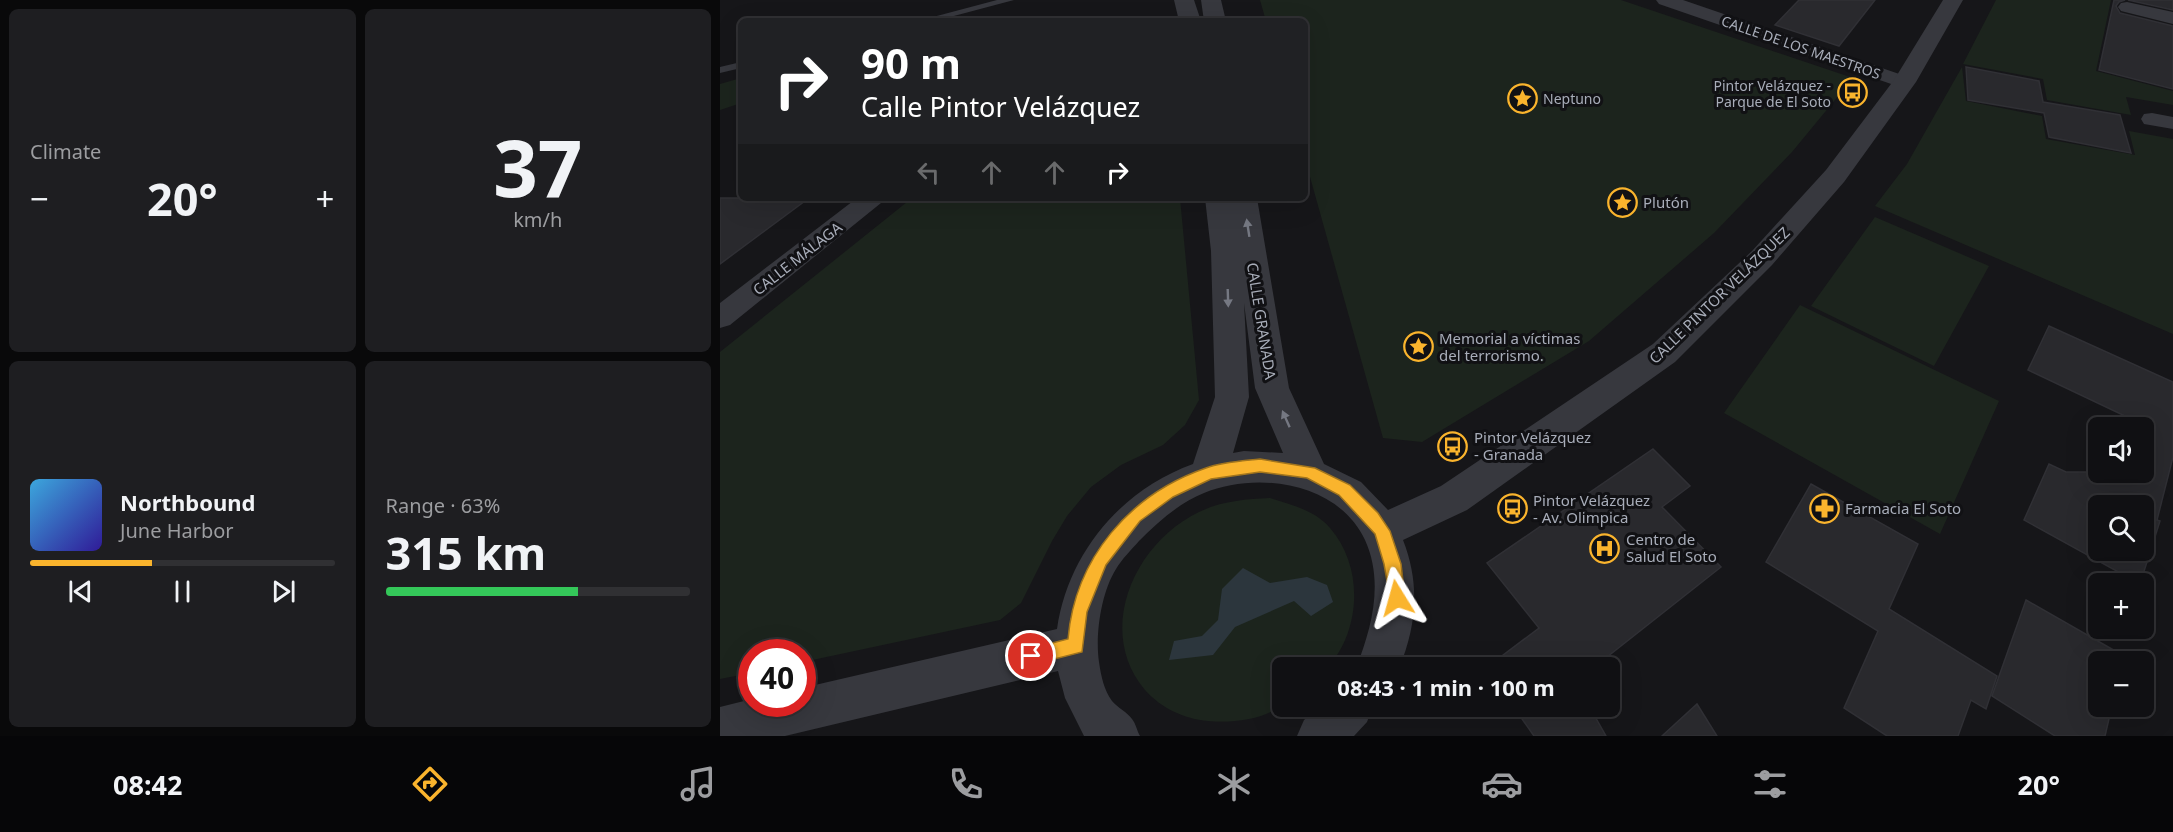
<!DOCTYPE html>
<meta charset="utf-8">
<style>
body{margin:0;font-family:"Noto Sans",sans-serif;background:#1e1e21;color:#f1f3f6;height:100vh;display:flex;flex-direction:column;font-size:22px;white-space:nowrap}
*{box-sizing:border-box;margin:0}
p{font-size:20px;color:#9c9da0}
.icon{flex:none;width:33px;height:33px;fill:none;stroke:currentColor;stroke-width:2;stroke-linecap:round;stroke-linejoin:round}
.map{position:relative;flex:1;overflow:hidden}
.side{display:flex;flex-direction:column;gap:9px;padding:9px;background:#09090a;width:720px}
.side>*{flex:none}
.banner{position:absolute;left:18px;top:18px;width:570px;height:183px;border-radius:9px;box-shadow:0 6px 24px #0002,0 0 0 2px #303033;background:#202124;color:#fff;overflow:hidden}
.buttons{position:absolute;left:1368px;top:417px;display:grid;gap:12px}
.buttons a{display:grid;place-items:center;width:66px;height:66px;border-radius:9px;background:#101013;box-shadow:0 6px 24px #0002,0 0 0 2px #303033;font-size:30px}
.speed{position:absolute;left:18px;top:639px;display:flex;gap:12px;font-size:30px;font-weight:700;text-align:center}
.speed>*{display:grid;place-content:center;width:78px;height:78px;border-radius:50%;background:#101013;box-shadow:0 6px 24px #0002,0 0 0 2px #303033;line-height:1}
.speed .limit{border:9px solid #d22;background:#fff;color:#111}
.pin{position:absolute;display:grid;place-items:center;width:51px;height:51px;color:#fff;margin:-26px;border:3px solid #fff;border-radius:50%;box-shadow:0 2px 6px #0007}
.me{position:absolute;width:66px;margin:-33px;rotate:352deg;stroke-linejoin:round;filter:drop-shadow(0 0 4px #0008)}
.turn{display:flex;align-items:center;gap:21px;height:126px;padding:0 24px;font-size:27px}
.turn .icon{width:78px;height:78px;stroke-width:2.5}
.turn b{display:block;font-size:42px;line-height:51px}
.lanes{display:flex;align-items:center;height:57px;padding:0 24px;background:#0003;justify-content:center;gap:30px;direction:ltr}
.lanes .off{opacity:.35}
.big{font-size:45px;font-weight:700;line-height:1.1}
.side .widget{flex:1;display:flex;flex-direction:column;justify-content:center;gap:9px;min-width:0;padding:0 21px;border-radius:9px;background:#1e1e21}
.side .dial{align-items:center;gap:0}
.dial b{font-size:78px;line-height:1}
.song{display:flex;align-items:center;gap:18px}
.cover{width:72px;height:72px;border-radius:9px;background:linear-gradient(135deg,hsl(200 70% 55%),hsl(250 70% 35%))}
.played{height:6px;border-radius:3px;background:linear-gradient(90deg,#fab42d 40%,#303033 40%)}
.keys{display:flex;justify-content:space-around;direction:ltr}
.heat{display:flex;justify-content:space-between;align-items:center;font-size:33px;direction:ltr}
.charge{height:9px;border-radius:4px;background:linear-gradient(90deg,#34c759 63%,#303033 0)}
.side .tiles{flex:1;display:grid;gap:9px;grid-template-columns:repeat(2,1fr)}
.trip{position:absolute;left:552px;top:657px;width:348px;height:60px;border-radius:9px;background:#101013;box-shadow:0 6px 24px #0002,0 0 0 2px #303033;font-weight:700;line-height:60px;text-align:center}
.tab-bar{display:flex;height:96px;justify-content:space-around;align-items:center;background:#060608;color:#9c9da0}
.tab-bar .icon{width:42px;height:42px}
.tab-bar .active{color:#fab42d}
.tab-bar b{font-size:27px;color:#f1f3f6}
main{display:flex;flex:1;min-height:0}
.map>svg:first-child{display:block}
</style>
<main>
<section class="side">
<div class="tiles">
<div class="widget"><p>Climate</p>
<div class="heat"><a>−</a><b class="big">20°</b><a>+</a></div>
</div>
<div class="widget dial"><b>37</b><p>km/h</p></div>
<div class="widget">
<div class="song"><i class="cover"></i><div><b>Northbound</b><p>June Harbor</p></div></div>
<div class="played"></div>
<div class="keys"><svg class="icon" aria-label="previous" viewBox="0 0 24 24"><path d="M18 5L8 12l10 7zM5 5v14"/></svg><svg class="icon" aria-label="pause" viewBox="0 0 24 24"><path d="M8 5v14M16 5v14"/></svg><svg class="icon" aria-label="next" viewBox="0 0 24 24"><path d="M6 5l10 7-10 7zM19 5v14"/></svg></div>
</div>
<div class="widget"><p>Range · 63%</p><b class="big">315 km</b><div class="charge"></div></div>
</div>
</section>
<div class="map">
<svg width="1453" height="736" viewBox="0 0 1453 736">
<rect width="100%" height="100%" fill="#161619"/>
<!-- green -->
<path fill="#1c241d" d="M 540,0 L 901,0 L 1133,78 L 1072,152 L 994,233 L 869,341 L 702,442 L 663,438 L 585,159 L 585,21 L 546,21 Z
M 1276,0 L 1391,0 L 1376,71 L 1453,91 L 1453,105 L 1406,97 L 1411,115 L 1327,100 L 1323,79 L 1243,64 Z
M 1242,67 L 1246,101 L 1322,116 L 1326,139 L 1415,155 L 1409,131 L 1453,139 L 1453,334 L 1155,206 L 1187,164 Z
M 21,78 L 21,103 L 0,110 L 0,84 Z
M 192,198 L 460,198 L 479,400 L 465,425 L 443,445 L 401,465 L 371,487 L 347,516 L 332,541 L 301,603 L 280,620 L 83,662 L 82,652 L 32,652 L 31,673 L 0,679 L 0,352 Z
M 1155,217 L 1269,266 L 1214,366 L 1091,306 Z
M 1080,305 L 1279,401 L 1220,534 L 1004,413 Z
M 550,498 C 571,505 595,510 610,528 C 644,567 641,630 608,667 L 562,668 L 562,706 C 540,720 514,723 488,721 C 464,719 441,708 425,690 C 375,631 414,543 479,512 C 502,501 525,499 550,498 Z"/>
<!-- water -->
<path fill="#2c363d" d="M 523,568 L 550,583 L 587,577 L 607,585 L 613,602 L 591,616 L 574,601 L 515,627 L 493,655 L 449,660 L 454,641 L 482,636 L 498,620 L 502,589 Z"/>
<!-- building -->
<path fill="#29292d" stroke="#303035" stroke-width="1.5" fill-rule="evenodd" d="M 1079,0 L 1155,0 L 1119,46 L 1055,25 Z
M 1394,0 L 1405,0 L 1399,2 L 1396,6 L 1400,13 L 1453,26 L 1453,89 L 1379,70 Z
M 1408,0 L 1453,0 L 1453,10 Z
M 1246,67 L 1319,81 L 1323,102 L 1400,115 L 1411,153 L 1329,137 L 1324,113 L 1248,100 Z
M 0,198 L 89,198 L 0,264 Z
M 1329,326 L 1453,382 L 1453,457 L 1437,520 L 1440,521 L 1420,584 L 1304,520 L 1329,464 L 1346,472 L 1424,472 L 1424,425 L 1308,370 ZM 1378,506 L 1424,506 L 1424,550 L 1378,550 Z
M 933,449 L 970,486 L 942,507 L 1001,567 L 873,668 L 766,668 L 819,628 L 767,563 Z
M 1091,484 L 1198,544 L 1169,609 L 1277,676 L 1266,709 L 1251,700 L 1238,736 L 1167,736 L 1124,708 L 1158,631 L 1046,562 Z
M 1306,600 L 1404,656 L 1403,662 L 1378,662 L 1378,706 L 1392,706 L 1385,736 L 1335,736 L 1272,696 Z
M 977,704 L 997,736 L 942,736 Z
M 793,706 L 869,706 L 886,736 L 814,736 Z"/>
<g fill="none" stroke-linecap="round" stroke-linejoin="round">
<!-- service -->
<path fill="#37383e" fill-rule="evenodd" d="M 277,0 L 294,0 L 215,21 L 198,21 Z
M 21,62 L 21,68 L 0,73 L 0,67 Z"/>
<!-- minor -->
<path fill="#37383e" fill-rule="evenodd" d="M 936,0 L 963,0 L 1191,78 L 1194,82 L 1191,86 L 1177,86 L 939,4 Z
M 1407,2 L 1453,12 L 1453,24 L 1401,11 L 1398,7 L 1401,3 Z
M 1432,113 L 1453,117 L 1453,129 L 1424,124 L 1421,119 L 1424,114 Z
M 137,198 L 165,198 L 161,203 L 10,325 L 0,328 L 0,303 Z"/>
<!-- tertiary -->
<path fill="#37383e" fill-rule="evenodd" d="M 454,0 L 474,0 L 481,21 L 459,21 Z
M 481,0 L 501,0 L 506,21 L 484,21 Z
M 1223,0 L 1243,0 L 1196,82 L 1124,182 L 1052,265 L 955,362 L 747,510 L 683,540 C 700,583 697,625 679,668 L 636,668 C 652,627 664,582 645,540 C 618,482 537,471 484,493 C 459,503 438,522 419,541 C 411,550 402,559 396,569 C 381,593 375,635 379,662 C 381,676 384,690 392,701 C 398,708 407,712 412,719 C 416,724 417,731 420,736 L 364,736 L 345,698 L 338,671 L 65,736 L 0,736 L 0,707 L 32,699 L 32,704 L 82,704 L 82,688 L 337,629 C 348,553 401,490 473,464 L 495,397 L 491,251 L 485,198 L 537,198 L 569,388 L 604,464 L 641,482 L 668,510 L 721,486 L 933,344 L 1032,251 L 1106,170 L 1174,80 ZM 524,303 L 535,388 L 563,453 L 524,451 L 513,453 L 529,397 Z
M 601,706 L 653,706 L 647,722 L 634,736 L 577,736 L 584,720 Z"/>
</g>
<!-- one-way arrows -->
<defs><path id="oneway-solid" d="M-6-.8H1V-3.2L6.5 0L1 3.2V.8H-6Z" transform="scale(1.5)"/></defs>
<g fill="#757882">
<use href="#oneway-solid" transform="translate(528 228) rotate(-99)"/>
<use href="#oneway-solid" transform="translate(508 298) rotate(88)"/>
<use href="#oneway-solid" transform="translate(566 419) rotate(-114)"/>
</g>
<!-- route -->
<path fill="#fab42d" stroke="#a2751d" stroke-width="1.5" d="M 540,459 L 595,468 L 630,485 L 658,513 L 670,531 L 681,564 L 685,598 L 683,604 L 677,606 L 671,604 L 664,564 L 655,534 L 619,495 L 587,478 L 540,472 L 491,479 L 453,497 L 420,521 L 386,565 L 367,612 L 362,652 L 311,665 L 305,662 L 302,656 L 305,650 L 348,639 C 355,558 410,494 486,468 C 503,462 523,461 540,459 Z"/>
<!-- icons -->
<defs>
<symbol id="bus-ring" viewBox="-11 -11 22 22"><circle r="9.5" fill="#111114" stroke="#fab42d" stroke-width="1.5"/><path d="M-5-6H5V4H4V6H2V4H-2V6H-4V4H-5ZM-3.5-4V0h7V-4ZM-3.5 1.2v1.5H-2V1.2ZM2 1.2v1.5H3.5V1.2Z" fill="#fab42d"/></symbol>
<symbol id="sight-ring" viewBox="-11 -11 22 22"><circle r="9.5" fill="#111114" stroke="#fab42d" stroke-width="1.5"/><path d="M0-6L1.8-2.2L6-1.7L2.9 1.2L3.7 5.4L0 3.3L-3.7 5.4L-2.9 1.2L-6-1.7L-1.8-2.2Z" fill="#fab42d"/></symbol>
<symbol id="pharmacy-ring" viewBox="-11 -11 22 22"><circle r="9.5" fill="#111114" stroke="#fab42d" stroke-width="1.5"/><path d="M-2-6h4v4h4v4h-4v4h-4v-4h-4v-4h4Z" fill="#fab42d"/></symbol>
<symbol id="hospital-ring" viewBox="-11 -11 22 22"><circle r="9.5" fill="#111114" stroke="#fab42d" stroke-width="1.5"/><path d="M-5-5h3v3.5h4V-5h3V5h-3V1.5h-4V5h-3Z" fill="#fab42d"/></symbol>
</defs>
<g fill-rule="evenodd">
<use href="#bus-ring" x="1116" y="76" width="33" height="33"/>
<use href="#sight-ring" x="786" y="82" width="33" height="33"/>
<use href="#sight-ring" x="886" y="186" width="33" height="33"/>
<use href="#sight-ring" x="682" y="330" width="33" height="33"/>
<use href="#bus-ring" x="716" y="430" width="33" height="33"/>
<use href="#pharmacy-ring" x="1088" y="492" width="33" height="33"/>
<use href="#bus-ring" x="776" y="492" width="33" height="33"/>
<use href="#hospital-ring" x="868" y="532" width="33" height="33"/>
</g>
<g text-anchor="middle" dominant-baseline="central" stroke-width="6" stroke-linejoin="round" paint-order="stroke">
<!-- far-street labels -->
<g font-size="14" fill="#a8adb9" stroke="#111114">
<text transform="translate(1081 47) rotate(19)">CALLE DE LOS MAESTROS</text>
</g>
<!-- far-poi labels -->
<g font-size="14" fill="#a8adb9" stroke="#111114" text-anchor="end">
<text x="1111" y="85">Pintor Velázquez -<tspan x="1111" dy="16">Parque de El Soto</tspan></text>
<text x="823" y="98" text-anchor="start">Neptuno</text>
</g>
<!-- poi labels -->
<g font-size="15" fill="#a8adb9" stroke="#111114" text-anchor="start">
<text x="923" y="202">Plutón</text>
<text x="719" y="338">Memorial a víctimas<tspan x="719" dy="17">del terrorismo.</tspan></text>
<text x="754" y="437">Pintor Velázquez<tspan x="754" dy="17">- Granada</tspan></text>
<text x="813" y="500">Pintor Velázquez<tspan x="813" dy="17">- Av. Olimpica</tspan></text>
<text x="1125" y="508">Farmacia El Soto</text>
<text x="906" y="539">Centro de<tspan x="906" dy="17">Salud El Soto</tspan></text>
</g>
<!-- street labels -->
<g font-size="15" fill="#a8adb9" stroke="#111114">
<text transform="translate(77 258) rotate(-38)">CALLE MÁLAGA</text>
<text transform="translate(999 295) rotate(-44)">CALLE PINTOR VELÁZQUEZ</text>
<text transform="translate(542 321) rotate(81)">CALLE GRANADA</text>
</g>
</g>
</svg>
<div class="buttons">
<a><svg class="icon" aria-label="sound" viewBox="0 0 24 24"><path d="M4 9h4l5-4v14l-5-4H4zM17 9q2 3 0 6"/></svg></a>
<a><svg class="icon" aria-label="search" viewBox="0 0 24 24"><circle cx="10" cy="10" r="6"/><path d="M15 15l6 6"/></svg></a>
<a>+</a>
<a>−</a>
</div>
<div class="speed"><div class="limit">40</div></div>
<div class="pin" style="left:311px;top:656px;background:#d93025"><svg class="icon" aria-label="arrive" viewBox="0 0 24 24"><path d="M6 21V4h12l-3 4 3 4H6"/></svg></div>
<svg class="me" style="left:677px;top:598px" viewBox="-20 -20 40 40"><path d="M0-17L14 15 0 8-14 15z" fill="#fab42d" stroke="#fff" stroke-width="4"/></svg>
<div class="trip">08:43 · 1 min · 100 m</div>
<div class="banner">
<div class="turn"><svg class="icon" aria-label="right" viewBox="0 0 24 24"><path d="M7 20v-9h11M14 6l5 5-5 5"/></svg><div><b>90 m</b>Calle Pintor Velázquez</div></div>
<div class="lanes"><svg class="icon off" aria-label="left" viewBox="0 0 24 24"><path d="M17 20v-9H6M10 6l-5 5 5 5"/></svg><svg class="icon off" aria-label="ahead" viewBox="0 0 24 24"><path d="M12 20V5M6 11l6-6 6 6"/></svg><svg class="icon off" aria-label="ahead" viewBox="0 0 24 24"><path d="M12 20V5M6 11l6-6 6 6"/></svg><svg class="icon" aria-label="right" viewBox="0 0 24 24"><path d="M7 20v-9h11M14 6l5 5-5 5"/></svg></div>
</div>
</div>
</main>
<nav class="tab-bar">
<b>08:42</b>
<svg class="icon active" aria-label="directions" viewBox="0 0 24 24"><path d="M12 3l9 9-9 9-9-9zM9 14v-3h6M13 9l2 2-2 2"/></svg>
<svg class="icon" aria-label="music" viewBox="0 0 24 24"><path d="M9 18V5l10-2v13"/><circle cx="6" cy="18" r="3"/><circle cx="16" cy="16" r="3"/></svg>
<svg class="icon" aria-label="phone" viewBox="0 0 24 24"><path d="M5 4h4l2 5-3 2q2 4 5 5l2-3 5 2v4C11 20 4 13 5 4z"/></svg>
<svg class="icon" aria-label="climate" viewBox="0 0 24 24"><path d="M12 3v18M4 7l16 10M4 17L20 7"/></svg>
<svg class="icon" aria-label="car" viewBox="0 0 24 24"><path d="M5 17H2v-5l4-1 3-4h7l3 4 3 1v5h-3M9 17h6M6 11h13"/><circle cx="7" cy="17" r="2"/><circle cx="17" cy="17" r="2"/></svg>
<svg class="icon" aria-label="filters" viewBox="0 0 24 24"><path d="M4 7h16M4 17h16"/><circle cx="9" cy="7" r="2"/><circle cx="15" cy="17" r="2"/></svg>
<b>20°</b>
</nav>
